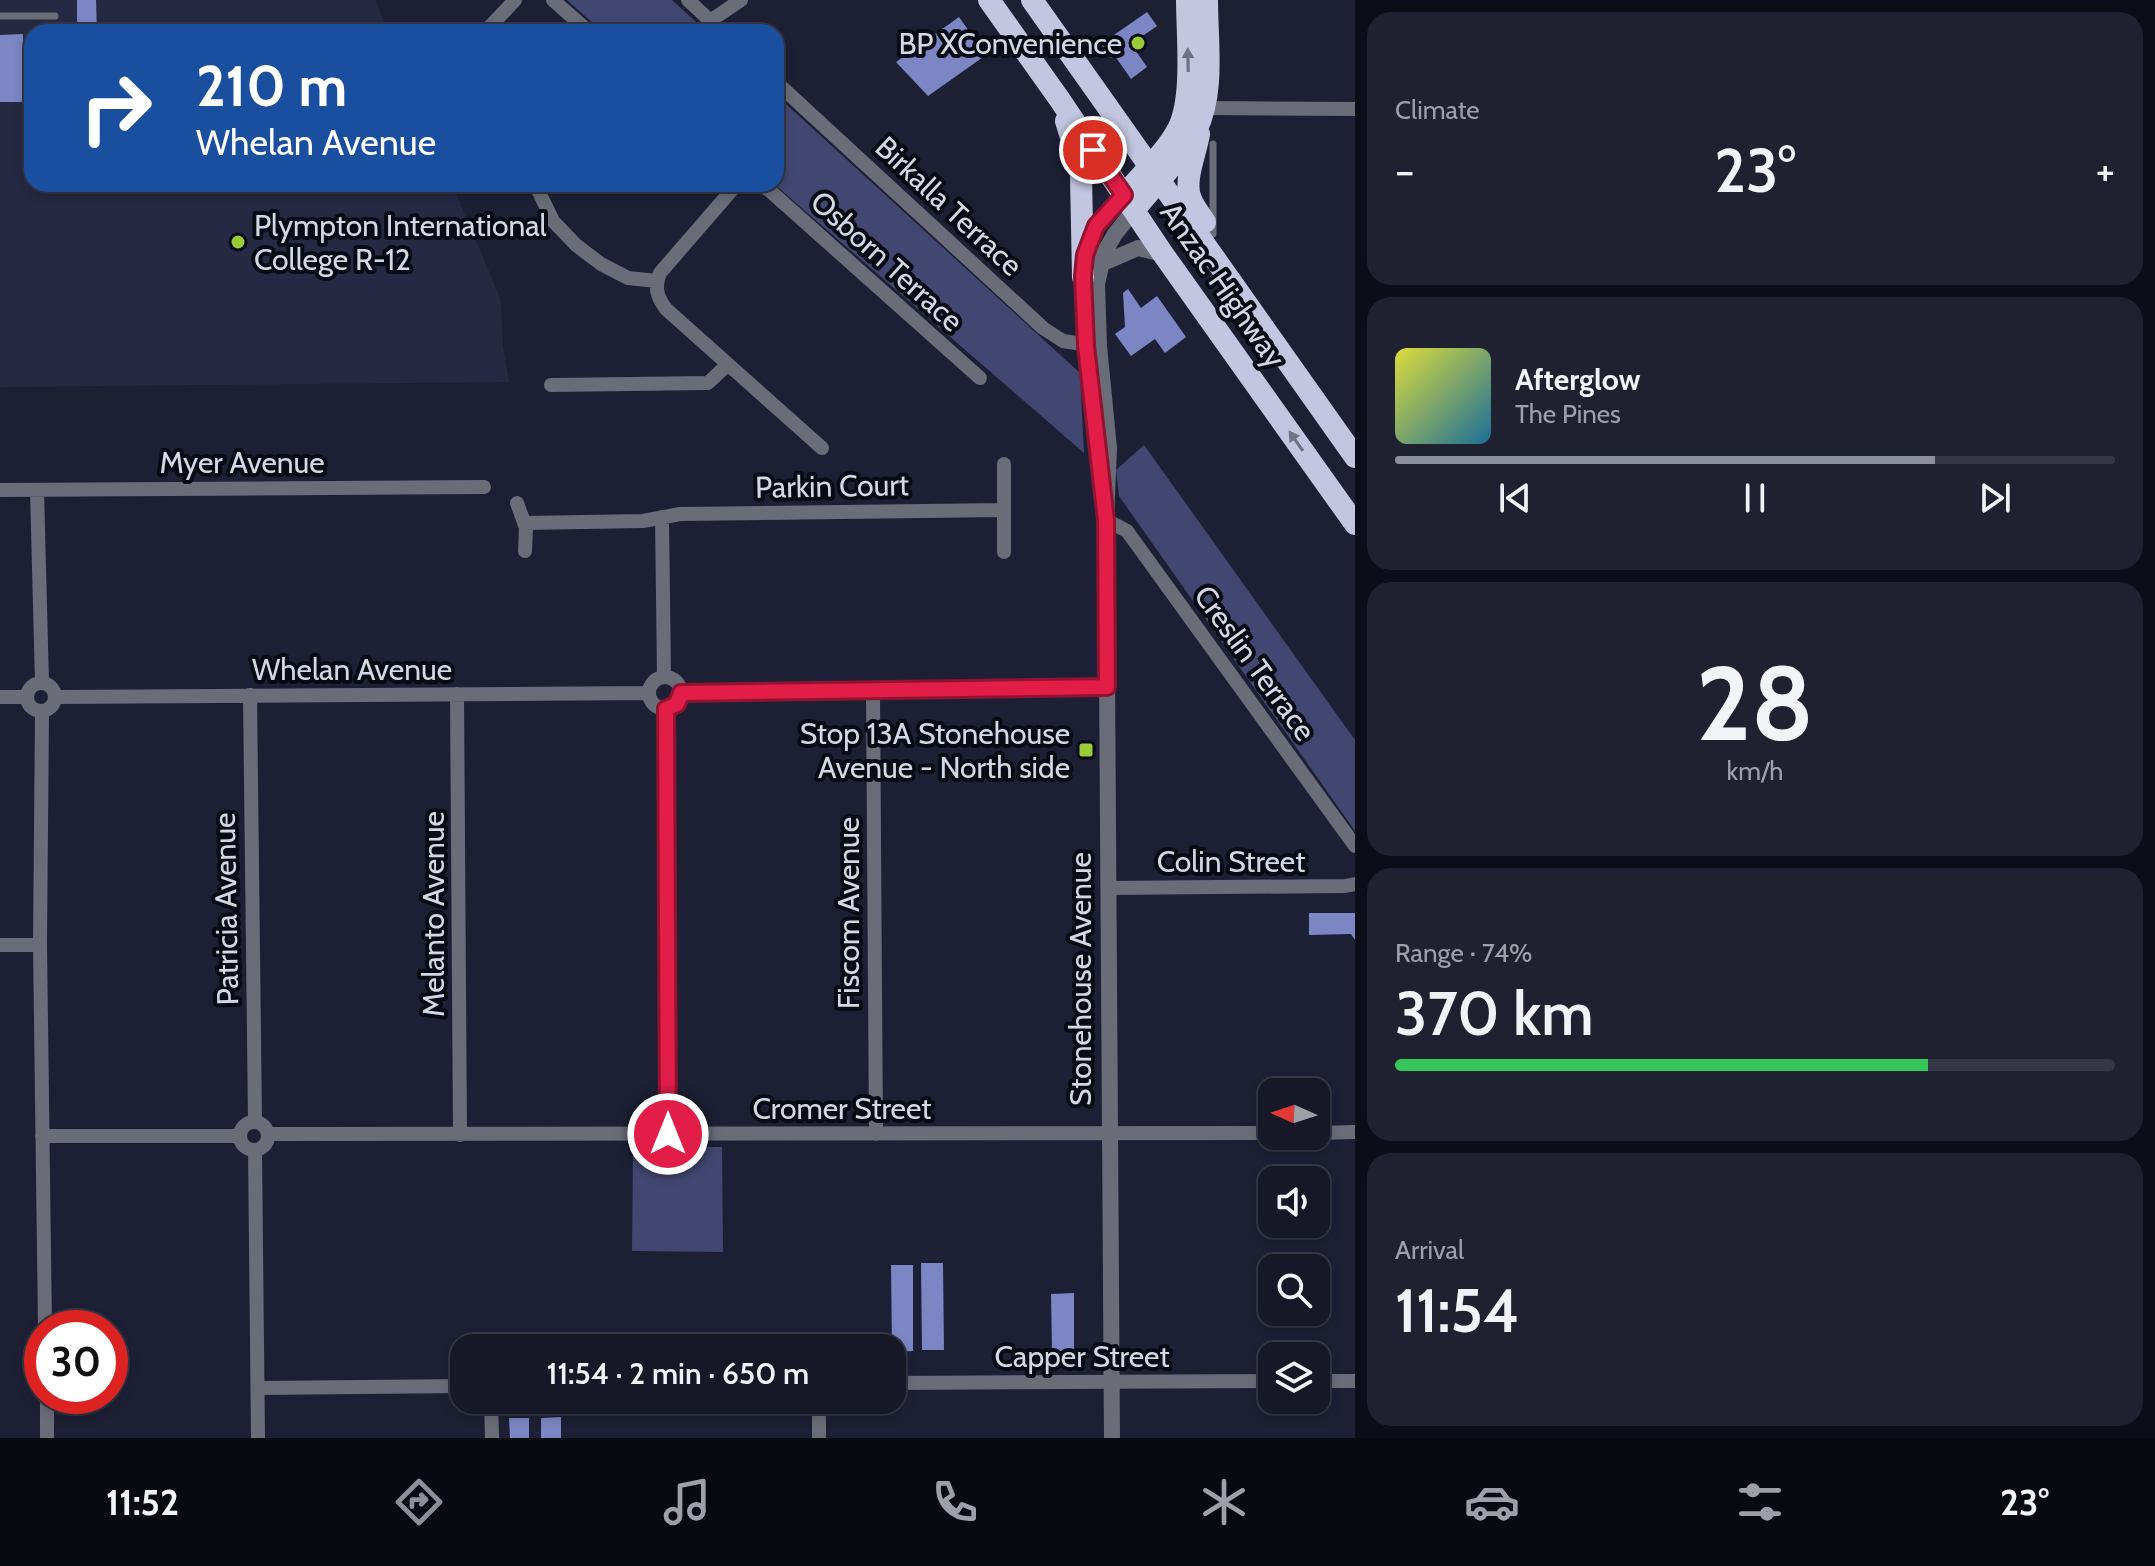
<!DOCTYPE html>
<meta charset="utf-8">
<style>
body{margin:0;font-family:Cabin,sans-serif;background:#1f2130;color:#f1f3f6;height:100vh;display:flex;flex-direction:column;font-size:30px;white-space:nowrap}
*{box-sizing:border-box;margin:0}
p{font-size:26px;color:#9ea0a8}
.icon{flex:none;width:44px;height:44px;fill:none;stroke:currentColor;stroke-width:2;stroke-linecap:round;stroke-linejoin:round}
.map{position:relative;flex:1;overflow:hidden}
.sheet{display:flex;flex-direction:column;gap:12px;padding:12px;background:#0c0d16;width:800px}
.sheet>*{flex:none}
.hud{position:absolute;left:24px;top:24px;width:760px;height:168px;border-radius:24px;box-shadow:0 4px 12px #0003,0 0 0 2px #353745;background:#1a4fa0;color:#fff;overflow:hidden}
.needle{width:52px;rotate:273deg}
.fabs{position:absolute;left:1258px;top:1078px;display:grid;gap:16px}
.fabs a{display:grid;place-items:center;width:72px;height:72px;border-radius:16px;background:#161828;box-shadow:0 4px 12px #0003,0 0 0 2px #353745;font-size:40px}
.speed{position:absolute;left:24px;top:1310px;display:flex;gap:16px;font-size:40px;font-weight:700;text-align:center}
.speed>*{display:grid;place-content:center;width:104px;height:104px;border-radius:50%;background:#161828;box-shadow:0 4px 12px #0003,0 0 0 2px #353745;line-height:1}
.speed .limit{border:12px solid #d22;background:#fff;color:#111}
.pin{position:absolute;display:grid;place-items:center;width:68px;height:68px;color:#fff;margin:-34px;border:4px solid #fff;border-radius:50%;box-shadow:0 2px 8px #0007}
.me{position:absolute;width:88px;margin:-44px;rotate:0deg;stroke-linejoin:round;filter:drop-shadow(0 0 6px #0008)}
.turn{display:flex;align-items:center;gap:28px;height:168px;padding:0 40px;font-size:36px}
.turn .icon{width:104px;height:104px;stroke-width:2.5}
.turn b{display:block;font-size:56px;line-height:68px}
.big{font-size:60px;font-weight:600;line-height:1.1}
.sheet .card{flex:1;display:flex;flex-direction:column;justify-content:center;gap:12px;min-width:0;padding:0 28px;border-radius:24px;background:#1f2130}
.sheet .dial{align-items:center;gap:0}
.dial b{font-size:104px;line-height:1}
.song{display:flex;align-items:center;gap:24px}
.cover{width:96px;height:96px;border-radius:12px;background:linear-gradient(135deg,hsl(60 70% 55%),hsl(200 70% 35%))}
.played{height:8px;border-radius:4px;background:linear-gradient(90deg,#8c9099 75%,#353745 75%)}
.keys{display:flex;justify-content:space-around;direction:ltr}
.heat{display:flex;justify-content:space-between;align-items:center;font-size:44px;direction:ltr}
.charge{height:12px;border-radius:6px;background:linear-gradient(90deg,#34c759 74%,#353745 0)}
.trip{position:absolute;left:450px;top:1334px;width:456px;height:80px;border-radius:24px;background:#161828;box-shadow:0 4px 12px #0003,0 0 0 2px #353745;font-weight:600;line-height:80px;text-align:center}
.dock{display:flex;height:128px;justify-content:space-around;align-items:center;background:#090a10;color:#9ea0a8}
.dock .icon{width:56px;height:56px}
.dock .on{color:#8c9099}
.dock b{font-size:36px;color:#f1f3f6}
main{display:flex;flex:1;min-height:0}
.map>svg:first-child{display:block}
</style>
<main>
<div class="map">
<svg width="1355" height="1438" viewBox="0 0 1355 1438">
<rect width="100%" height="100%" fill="#1d2035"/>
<!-- built -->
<path fill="#262943" d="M 0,0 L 375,0 L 388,32 L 32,32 L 32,184 L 452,184 L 501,300 L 503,347 L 509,382 L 0,387 Z"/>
<!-- green -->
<path fill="#414770" d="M 567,0 L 672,0 L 707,32 L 603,32 Z
M 776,95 L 1080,373 L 1084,453 L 774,184 L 776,184 Z
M 1144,445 L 1355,740 L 1355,831 L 1119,496 L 1116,470 Z
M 633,1147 L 722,1147 L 723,1252 L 632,1251 Z"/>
<!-- building -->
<path fill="#7c86c4" d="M 77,0 L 96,0 L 97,32 L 77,32 Z
M 1147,12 L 1157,26 L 1131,44 L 1147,67 L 1131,79 L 1115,56 L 1111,58 L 1101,44 Z
M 959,17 L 986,55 L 928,96 L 896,62 Z
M 23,34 L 23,102 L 0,102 L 0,35 Z
M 1128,289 L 1141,308 L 1157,296 L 1186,337 L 1165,353 L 1155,339 L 1131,356 L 1115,334 L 1125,327 L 1123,293 Z
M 1309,913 L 1355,913 L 1355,940 L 1351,934 L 1309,935 Z
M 921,1263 L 943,1263 L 944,1350 L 922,1350 Z
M 891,1265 L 913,1265 L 913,1351 L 892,1352 Z
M 1074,1293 L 1074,1351 L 1052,1351 L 1051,1294 Z
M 561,1417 L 561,1438 L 541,1438 L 541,1418 Z
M 509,1418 L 529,1418 L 529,1438 L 510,1438 Z"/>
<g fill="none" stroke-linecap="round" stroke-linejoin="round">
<!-- service -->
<path stroke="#6a6c78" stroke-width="7" d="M 0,16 L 55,16
M 1213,234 L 1213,144"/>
<!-- minor -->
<path stroke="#6a6c78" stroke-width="14" d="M 553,0 L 589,32
M 688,0 L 722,32
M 710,21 L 741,0
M 485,32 L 515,0
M 776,82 L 1043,328 L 1063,341 L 1095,346
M 1204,108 L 1355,109
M 535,184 L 553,221 L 576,245 L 601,264 L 628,278 L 657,281
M 737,184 L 660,273 C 654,287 657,297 666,309 L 822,448
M 758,184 L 769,190 L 980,378
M 551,385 L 708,383 L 728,364
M 0,490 L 484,487
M 37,490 L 42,683
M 517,503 L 526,528 L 525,551
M 1004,510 L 1004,552
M 662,517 L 664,677
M 1106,520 L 1127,531 L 1355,846
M 524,523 L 643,521 L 680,514 L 1004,510 L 1004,464
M649 693a16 16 0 1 1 32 0a16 16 0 1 1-32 0Z
M27 697a14 14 0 1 1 28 0a14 14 0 1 1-28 0Z
M 873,691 L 876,1134
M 681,693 L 1107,687
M 457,694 L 460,1135
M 250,695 L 255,1121
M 0,697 L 27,697
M 55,697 L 649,693
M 666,709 L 668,1134
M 42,711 L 40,945 L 45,1328
M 1108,888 L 1345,886 L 1355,884
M 0,945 L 40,945
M240 1136a14 14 0 1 1 28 0a14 14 0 1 1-28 0Z
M 1316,1133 L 1355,1132
M 269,1134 L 1272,1133
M 42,1136 L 240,1136
M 255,1151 L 258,1438
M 1316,1381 L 1355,1381
M 892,1383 L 1272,1381
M 258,1388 L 464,1386
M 47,1396 L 47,1438
M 491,1400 L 492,1438
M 819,1400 L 819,1438"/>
<!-- tertiary -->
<path stroke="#6a6c78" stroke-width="16" d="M 1101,264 L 1138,248 L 1163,254
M 1100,475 L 1086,346 L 1083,264 L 1096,226 L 1124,195
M 1112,1438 L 1106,520 L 1109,448 L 1099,346 L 1097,284 L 1104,253 L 1115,234 L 1134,210"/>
<!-- trunk -->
<path stroke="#c2c6e0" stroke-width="22" d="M 989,0 L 1060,100 L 1163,254 L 1355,524
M 1032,0 L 1355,457
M 1066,121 L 1079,163 L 1081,176 L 1083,277
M 1199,134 C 1196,153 1183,182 1191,199 C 1194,207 1200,214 1205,222
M 1124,195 C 1141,175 1166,152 1178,129 C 1194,98 1187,35 1187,0
M 1134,210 C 1154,185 1181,160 1196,131 C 1215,92 1207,42 1207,0"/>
</g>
<!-- one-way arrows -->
<defs><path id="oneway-solid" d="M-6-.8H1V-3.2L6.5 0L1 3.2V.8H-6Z" transform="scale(2)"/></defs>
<g fill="#6f7284">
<use href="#oneway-solid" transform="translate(1188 60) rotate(-91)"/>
<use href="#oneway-solid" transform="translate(1296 441) rotate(-125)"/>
</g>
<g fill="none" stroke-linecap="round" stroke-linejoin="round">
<defs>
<path id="route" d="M 668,1134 L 666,709 L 677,704 L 681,693 L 1107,687 L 1106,520 L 1086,346 L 1083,277 L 1085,255 L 1096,226 L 1124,195 L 1093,150"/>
</defs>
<!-- route casing -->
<use href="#route" stroke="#92132f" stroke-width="20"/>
<!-- route -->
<use href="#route" stroke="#e11d48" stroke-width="14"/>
</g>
<!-- markers -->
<g fill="#99cb36" stroke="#090b14" stroke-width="3">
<circle cx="1138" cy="43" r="8"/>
<circle cx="238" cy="242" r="8"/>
<rect x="1078" y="742" width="16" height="16" rx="4"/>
</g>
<g text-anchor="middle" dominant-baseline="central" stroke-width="8" stroke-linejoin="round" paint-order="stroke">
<!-- poi labels -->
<g font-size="30" fill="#d4d7e5" stroke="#090b14" text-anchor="end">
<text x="1122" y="43">BP XConvenience</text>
<text x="254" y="225" text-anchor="start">Plympton International<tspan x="254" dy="34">College R-12</tspan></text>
<text x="1070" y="733">Stop 13A Stonehouse<tspan x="1070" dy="34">Avenue - North side</tspan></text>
</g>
<!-- street labels -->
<g font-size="30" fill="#d4d7e5" stroke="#090b14">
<text transform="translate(949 206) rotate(43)">Birkalla Terrace</text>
<text transform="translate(887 261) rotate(42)">Osborn Terrace</text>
<text transform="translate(1223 285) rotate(55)">Anzac Highway</text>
<text x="242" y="462">Myer Avenue</text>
<text transform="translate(832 486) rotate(-1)">Parkin Court</text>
<text transform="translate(1255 663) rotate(54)">Creslin Terrace</text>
<text x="352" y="669">Whelan Avenue</text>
<text x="1231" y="861">Colin Street</text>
<text transform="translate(226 909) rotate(-91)">Patricia Avenue</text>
<text transform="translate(848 913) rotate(-90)">Fiscom Avenue</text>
<text transform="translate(433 914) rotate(-90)">Melanto Avenue</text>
<text transform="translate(1080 979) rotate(-90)">Stonehouse Avenue</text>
<text x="842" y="1108">Cromer Street</text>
<text x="1082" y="1356">Capper Street</text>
</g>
</g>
</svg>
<div class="fabs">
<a><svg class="needle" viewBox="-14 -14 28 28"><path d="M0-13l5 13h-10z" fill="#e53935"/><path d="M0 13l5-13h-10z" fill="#9ea0a8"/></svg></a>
<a><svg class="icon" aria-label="sound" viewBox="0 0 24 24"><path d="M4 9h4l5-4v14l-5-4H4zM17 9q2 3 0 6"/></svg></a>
<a><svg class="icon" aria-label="search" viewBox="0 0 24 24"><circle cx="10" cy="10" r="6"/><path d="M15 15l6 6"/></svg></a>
<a><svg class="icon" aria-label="layers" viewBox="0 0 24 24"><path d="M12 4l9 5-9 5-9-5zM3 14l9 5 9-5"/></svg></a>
</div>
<div class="speed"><div class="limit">30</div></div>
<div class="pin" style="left:1093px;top:150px;background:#d93025"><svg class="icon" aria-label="arrive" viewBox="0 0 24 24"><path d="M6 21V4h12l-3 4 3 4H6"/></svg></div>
<svg class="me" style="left:668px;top:1134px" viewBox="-20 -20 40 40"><circle r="17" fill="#e11d48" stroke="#fff" stroke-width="3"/><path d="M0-11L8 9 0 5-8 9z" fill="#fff"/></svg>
<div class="trip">11:54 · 2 min · 650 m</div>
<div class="hud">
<div class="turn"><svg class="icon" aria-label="right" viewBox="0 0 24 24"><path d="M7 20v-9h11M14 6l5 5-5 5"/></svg><div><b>210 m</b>Whelan Avenue</div></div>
</div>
</div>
<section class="sheet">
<div class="card"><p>Climate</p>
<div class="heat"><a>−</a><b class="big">23°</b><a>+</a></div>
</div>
<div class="card">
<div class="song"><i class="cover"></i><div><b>Afterglow</b><p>The Pines</p></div></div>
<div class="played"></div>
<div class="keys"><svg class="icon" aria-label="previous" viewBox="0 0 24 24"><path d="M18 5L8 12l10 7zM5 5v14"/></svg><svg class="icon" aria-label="pause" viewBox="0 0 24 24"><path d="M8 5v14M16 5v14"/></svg><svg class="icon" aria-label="next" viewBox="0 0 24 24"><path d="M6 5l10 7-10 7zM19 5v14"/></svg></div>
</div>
<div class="card dial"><b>28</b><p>km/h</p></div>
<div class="card"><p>Range · 74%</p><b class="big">370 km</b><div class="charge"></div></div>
<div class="card"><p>Arrival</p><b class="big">11:54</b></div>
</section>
</main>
<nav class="dock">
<b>11:52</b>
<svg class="icon on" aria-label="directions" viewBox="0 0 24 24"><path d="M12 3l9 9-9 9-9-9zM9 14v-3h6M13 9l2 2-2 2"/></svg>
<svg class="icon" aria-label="music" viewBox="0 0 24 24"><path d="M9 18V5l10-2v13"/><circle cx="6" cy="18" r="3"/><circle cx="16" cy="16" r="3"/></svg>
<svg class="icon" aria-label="phone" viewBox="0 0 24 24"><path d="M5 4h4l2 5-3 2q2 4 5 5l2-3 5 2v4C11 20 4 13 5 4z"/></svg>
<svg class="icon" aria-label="climate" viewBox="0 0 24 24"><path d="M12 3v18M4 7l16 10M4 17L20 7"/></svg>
<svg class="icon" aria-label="car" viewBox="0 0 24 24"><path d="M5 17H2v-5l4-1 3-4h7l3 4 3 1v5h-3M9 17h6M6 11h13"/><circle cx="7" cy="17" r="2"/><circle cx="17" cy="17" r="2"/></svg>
<svg class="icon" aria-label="filters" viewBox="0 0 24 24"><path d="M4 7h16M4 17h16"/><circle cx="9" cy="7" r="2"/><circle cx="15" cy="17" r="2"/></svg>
<b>23°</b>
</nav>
